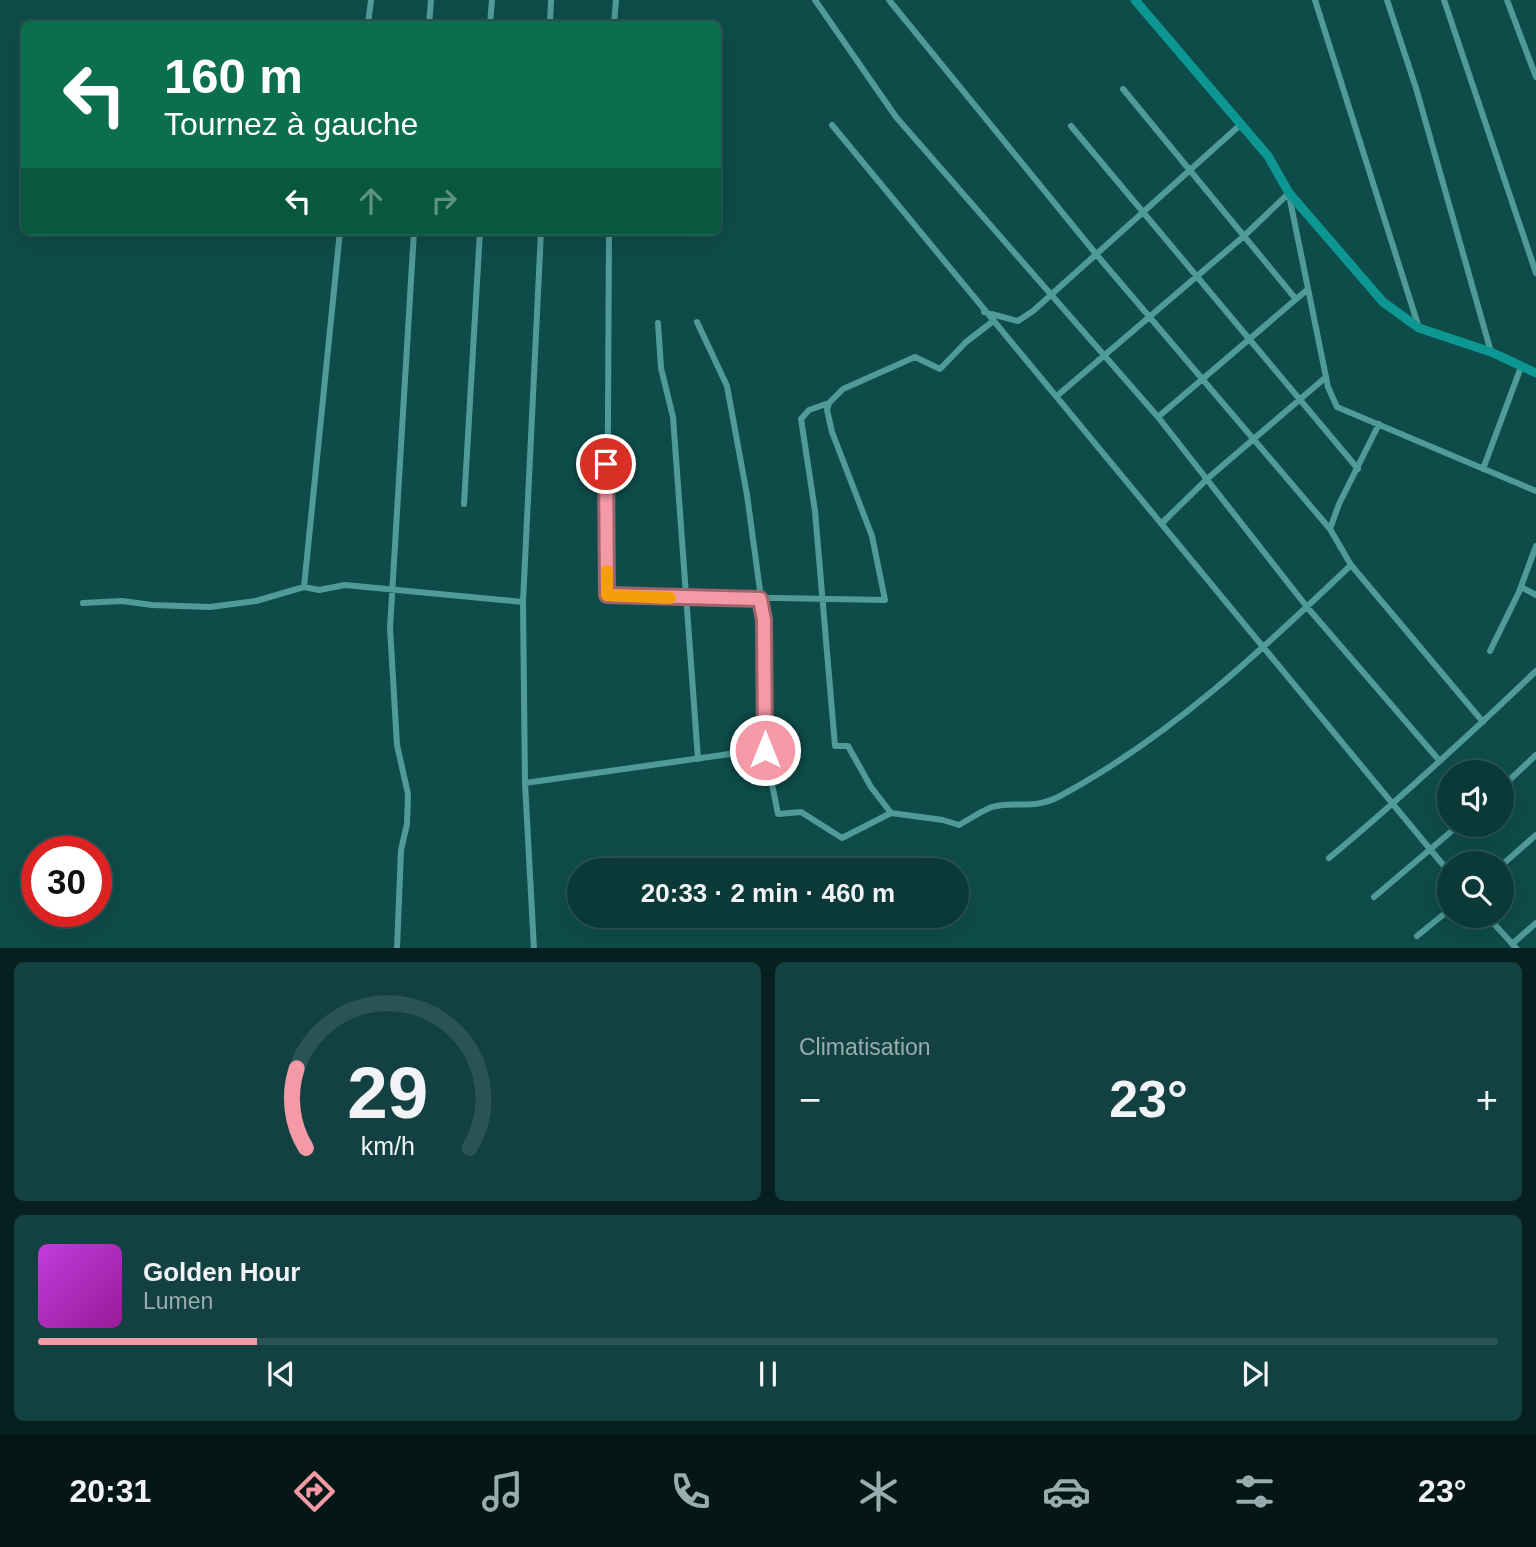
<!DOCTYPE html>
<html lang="fr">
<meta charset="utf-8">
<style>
body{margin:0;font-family:Arial,sans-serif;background:#134040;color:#f1f3f6;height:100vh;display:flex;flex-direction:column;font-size:26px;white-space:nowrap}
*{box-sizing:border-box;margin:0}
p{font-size:23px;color:#99acae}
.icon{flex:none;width:38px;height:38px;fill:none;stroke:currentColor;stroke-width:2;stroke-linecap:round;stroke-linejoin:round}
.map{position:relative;height:948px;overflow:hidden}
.side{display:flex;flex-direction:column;gap:14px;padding:14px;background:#061f1f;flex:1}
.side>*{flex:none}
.top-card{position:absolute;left:21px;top:21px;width:700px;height:214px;border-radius:10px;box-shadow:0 7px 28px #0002,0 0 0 2px #2a5353;background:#0b6e4f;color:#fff;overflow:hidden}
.buttons{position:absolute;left:1437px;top:760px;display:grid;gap:14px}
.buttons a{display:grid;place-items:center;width:77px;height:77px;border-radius:50%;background:#0a3938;box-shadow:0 7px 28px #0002,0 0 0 2px #2a5353;font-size:35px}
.speed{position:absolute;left:21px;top:836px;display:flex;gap:14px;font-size:35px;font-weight:700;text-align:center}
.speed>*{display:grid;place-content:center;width:91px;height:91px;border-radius:50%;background:#0a3938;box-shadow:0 7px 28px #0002,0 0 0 2px #2a5353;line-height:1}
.speed .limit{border:10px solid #d22;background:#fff;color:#111}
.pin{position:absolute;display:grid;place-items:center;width:60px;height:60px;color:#fff;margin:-30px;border:4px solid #fff;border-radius:50%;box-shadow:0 2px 7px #0007}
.me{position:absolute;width:77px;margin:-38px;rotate:0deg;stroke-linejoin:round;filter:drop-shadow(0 0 5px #0008)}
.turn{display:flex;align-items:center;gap:24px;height:147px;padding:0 28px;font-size:32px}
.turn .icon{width:91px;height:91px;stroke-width:2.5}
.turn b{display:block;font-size:49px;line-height:60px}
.lanes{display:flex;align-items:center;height:66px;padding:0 28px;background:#0003;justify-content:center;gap:35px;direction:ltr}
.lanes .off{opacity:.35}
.big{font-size:52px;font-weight:700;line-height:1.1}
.side .widget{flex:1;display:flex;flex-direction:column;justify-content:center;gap:10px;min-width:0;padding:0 24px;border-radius:10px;background:#134040}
.side .dial{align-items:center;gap:0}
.dial svg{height:182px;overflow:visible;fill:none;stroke:#2a5353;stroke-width:7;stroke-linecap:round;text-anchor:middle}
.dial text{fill:#f1f3f6;stroke:none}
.song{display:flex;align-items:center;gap:21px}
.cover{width:84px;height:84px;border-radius:10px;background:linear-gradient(135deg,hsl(290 70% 55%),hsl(300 70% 35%))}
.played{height:7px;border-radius:4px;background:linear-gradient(90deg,#f49aa6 15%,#2a5353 15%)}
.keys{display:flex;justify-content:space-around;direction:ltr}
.heat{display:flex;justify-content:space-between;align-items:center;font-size:38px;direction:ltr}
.side .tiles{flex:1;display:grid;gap:14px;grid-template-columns:1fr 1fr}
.widget:last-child{grid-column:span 2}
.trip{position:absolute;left:567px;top:858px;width:402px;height:70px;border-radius:35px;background:#0a3938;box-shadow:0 7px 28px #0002,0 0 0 2px #2a5353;font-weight:700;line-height:70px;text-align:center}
.tab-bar{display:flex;height:112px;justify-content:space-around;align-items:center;background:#041716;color:#99acae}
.tab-bar .icon{width:49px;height:49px}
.tab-bar .selected{color:#f49aa6}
.tab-bar b{font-size:32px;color:#f1f3f6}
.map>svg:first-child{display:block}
</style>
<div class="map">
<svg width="1536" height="949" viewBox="0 0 1536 949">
<rect width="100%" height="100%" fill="#0e4c4a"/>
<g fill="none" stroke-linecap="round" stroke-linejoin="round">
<!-- minor -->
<path stroke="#519b97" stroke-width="6" d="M 815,0 L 896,117 L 1158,417 L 1307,607 L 1438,759
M 889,0 L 1096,254 L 1330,529 L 1351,565 L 1483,722
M 1315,0 L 1419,328
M 1387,0 L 1416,88 L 1491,352
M 1444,0 L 1536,273
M 1507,0 L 1536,77
M 368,24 L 371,0
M 429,24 L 431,0
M 490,24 L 492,0
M 550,24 L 551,0
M 614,24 L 616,0
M 1123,89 L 1295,298
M 832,125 L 1449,872
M 1071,126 L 1358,469
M 1289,195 L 1328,387 L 1337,407 L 1536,491
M 609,231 L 607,595 L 885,600 L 872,536 L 832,432 L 827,410 L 829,403
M 984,312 L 1018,321 L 1033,311 L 1239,126
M 658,323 L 661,368 L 673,417 L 698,759
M 1058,395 L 1244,236 L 1289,193
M 1158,417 L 1308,289
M 1483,469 L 1521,367
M 464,504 L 480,231
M 1162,523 L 1207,479 L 1326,377
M 1330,529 L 1339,504 L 1379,424
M 304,587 L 340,231
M 1521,587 L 1536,595
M 83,603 L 122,601 L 152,605 L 210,607 L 256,601 L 304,587 L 319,590 L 345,585 L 523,602
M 1490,651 L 1519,592 L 1536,546
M 765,749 L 778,814 L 801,812 L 842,838 L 891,813 L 943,820 L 959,825 C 970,819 981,811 992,807 C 1015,800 1032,811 1060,796 C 1170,737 1262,650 1351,565
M 525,783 L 765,749 L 764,620 L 747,495 L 727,386 L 697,322
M 1502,787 L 1536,755
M 891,813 L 871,787 L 848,746 L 835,746 L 815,511 L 801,419 L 809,410 L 829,403 L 843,389 L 915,357 L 940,369 L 966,342 L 992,322
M 1329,858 C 1400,799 1469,735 1536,671
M 1502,865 L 1536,835
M 1374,897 L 1460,824
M 1486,915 L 1517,949
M 1417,936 L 1449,910
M 1512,944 L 1536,923
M 397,949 L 401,850 L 407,824 L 408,794 L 397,745 L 390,628 L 414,231
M 534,949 L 525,783 L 523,602 L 541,231"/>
<!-- highway -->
<path stroke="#0d9793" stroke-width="9" d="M 1135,0 L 1268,156 L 1289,193 L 1383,302 L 1419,328 L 1491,352 L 1536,373"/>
</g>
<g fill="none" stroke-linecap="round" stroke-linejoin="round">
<defs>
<path id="route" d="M 606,464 L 607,595 L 760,599 L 764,620 L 765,750"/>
</defs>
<!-- route casing -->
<use href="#route" stroke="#9f646c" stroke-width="18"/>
<!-- route -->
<use href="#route" stroke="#f49aa6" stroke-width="12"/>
<!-- slow -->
<path stroke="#f59e0b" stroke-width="12" d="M 607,571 L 607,595 L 670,598"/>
</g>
</svg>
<div class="buttons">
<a><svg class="icon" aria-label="sound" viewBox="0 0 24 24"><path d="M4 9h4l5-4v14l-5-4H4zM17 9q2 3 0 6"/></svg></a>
<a><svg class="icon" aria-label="search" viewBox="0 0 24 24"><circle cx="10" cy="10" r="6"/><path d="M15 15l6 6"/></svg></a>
</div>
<div class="speed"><div class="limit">30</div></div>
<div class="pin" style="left:606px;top:464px;background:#d93025"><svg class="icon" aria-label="arrive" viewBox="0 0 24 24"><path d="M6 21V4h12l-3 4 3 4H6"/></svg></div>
<svg class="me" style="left:765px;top:750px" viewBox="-20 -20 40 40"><circle r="17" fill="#f49aa6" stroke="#fff" stroke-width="3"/><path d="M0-11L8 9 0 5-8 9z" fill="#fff"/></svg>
<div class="trip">20:33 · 2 min · 460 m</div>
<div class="top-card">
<div class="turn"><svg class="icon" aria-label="left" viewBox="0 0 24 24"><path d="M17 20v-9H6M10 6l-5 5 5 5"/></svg><div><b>160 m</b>Tournez à gauche</div></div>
<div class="lanes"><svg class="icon" aria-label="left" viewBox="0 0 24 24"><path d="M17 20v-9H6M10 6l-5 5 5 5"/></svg><svg class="icon off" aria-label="ahead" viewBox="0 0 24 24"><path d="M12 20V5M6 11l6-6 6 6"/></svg><svg class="icon off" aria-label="right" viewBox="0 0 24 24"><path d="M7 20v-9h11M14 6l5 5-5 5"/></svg></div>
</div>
</div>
<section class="side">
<div class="tiles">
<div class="widget dial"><svg viewBox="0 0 100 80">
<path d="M14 69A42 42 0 1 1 86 69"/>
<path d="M14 69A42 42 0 0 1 10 34" stroke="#f49aa6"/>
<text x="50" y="56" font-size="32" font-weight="700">29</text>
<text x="50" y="72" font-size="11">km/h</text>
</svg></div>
<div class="widget"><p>Climatisation</p>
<div class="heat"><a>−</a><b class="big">23°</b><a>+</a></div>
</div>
<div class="widget">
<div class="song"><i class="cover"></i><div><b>Golden Hour</b><p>Lumen</p></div></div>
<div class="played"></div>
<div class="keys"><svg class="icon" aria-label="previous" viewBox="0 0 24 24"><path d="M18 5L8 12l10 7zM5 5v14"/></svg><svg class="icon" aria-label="pause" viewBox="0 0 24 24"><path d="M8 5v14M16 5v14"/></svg><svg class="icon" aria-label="next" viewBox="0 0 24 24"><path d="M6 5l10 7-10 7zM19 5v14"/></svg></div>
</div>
</div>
</section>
<nav class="tab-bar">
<b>20:31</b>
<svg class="icon selected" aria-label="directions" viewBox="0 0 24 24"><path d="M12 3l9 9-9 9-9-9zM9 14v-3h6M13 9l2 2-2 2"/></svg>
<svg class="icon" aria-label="music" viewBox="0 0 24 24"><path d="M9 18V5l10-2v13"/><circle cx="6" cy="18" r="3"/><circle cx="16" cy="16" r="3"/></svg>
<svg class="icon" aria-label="phone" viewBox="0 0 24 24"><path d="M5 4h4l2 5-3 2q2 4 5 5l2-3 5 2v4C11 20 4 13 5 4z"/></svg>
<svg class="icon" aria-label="climate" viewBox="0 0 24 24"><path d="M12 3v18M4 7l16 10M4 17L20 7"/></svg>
<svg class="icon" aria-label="car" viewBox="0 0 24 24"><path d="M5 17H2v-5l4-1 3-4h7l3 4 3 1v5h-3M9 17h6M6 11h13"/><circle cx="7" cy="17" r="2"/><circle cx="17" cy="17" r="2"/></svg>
<svg class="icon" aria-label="filters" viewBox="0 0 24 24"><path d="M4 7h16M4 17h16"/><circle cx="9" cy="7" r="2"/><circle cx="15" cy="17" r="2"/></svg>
<b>23°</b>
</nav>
